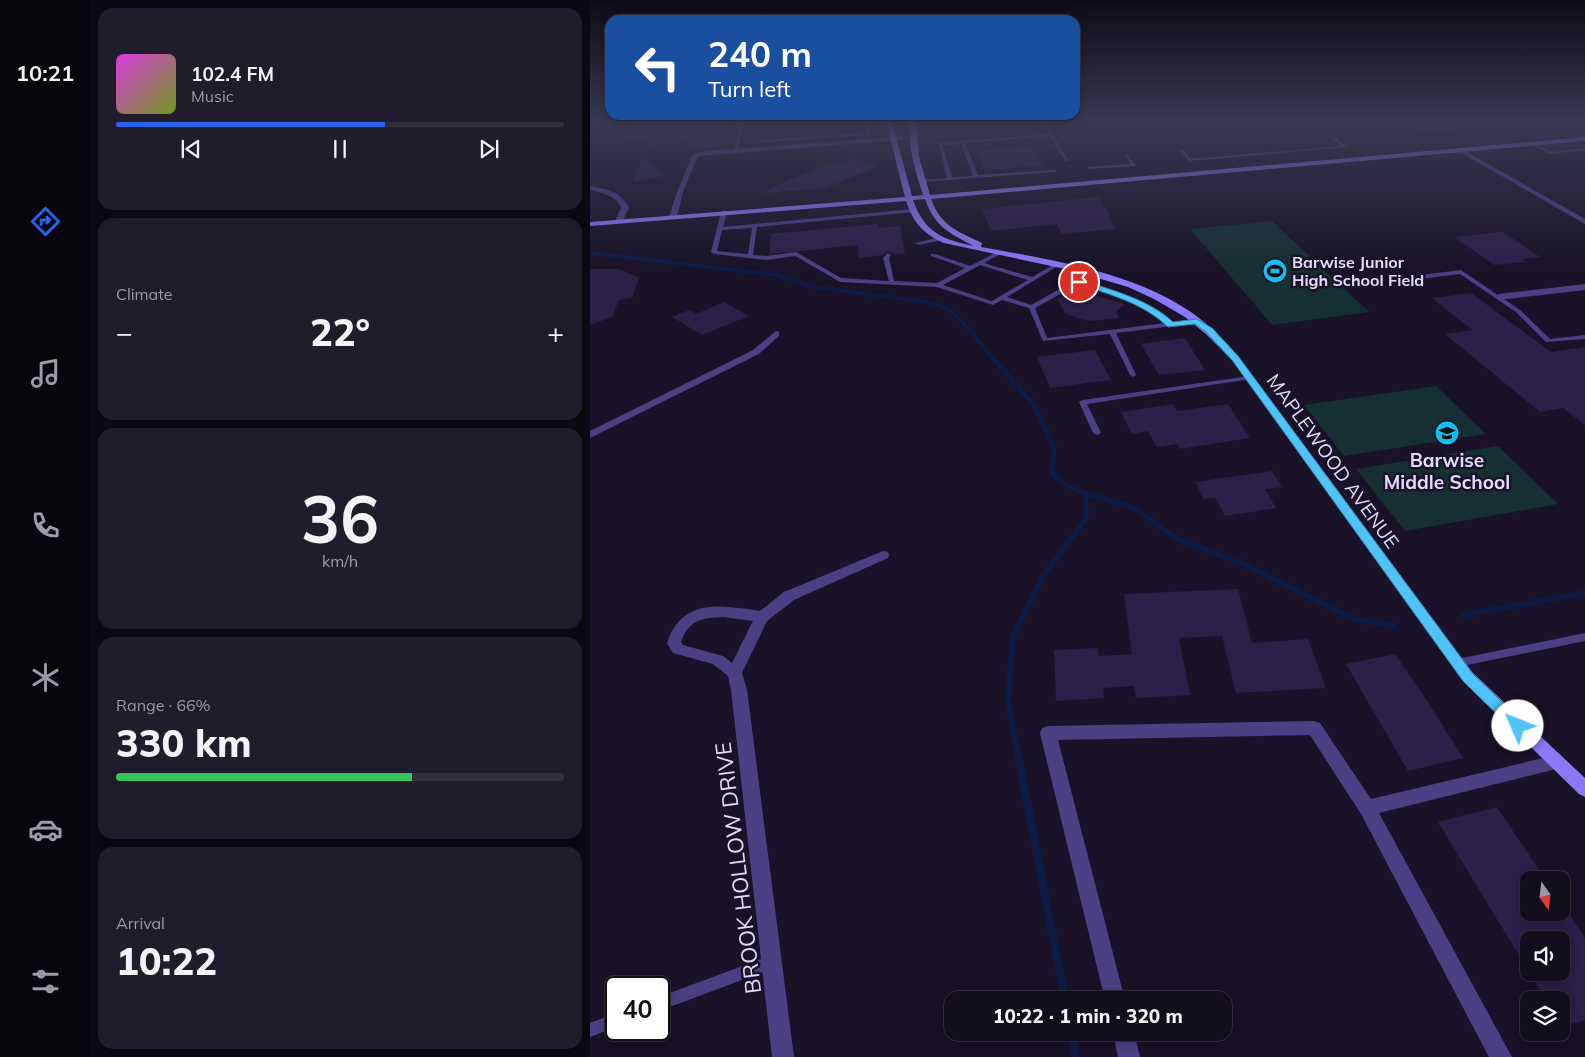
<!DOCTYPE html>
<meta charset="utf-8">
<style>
body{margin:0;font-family:Mulish,sans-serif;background:#201c2b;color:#f1f3f6;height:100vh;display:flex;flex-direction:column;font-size:19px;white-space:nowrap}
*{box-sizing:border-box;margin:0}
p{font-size:16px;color:#9d9ca4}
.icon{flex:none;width:28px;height:28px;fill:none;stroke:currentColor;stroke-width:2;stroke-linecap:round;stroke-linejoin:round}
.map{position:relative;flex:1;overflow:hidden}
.details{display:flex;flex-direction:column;gap:8px;padding:8px;background:#0a0810;width:500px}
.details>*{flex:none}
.banner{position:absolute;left:15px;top:15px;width:475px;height:105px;border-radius:15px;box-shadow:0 2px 12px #0003,0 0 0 1px #322e3c;background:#1a4fa0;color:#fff;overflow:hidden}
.needle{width:32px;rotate:166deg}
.controls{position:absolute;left:930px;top:871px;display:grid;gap:10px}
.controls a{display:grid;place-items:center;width:50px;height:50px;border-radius:10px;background:#130e1e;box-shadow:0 2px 12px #0003,0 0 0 1px #322e3c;font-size:25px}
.speed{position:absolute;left:15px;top:976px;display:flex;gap:10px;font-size:25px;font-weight:700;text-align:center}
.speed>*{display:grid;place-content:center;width:65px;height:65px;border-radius:50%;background:#130e1e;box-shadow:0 2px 12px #0003,0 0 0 1px #322e3c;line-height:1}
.speed .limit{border:2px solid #111;border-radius:8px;background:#fff;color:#111}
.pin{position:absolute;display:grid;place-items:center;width:42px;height:42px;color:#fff;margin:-21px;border:2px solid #fff;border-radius:50%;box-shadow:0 1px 5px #0007}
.me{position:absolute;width:55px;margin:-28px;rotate:314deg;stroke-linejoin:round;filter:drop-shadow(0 0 4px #0008)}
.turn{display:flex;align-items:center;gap:18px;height:105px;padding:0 20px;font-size:22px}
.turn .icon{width:65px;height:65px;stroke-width:2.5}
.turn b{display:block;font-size:35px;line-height:42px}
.big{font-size:38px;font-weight:800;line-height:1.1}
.details .card{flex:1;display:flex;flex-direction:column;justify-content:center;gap:8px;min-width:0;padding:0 18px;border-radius:15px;background:#201c2b}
.details .dial{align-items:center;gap:0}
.dial b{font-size:65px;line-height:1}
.song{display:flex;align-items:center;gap:15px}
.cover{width:60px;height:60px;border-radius:8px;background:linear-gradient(135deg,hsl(300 70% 55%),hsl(80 70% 35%))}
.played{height:5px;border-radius:2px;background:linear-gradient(90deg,#2563eb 60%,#322e3c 60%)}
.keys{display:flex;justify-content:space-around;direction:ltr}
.heat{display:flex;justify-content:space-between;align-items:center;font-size:28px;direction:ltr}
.charge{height:8px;border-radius:4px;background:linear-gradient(90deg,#34c759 66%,#322e3c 0)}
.trip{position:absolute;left:354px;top:991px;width:288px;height:50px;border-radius:15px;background:#130e1e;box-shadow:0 2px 12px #0003,0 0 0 1px #322e3c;font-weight:800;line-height:50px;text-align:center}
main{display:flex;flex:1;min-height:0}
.tabs{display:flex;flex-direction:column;width:90px;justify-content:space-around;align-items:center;background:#08060c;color:#9d9ca4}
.tabs .icon{width:35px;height:35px}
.tabs .active{color:#2563eb}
.tabs b{font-size:22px;color:#f1f3f6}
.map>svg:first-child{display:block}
</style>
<main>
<nav class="tabs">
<b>10:21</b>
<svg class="icon active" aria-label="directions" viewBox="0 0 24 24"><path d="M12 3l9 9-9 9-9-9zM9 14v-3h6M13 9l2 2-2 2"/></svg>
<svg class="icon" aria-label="music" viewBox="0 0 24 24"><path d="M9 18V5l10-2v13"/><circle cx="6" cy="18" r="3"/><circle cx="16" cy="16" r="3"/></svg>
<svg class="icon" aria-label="phone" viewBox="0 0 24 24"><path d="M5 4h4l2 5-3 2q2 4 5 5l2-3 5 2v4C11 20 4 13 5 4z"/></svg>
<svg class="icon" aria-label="climate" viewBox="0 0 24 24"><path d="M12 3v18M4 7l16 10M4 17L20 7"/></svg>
<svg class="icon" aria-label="car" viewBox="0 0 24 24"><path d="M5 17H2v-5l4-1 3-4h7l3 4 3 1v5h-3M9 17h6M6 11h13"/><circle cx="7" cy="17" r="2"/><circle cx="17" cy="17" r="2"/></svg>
<svg class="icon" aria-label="filters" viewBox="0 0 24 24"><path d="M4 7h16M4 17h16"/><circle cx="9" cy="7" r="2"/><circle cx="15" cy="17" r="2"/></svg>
</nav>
<section class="details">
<div class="card">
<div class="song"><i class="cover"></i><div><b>102.4 FM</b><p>Music</p></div></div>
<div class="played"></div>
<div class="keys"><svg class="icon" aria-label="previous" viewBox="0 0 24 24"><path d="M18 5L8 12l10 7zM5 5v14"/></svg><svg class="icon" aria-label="pause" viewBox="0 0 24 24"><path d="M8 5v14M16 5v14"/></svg><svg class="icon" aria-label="next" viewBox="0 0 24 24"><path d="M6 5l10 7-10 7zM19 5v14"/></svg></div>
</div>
<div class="card"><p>Climate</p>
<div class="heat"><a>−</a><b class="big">22°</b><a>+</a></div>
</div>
<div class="card dial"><b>36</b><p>km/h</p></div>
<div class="card"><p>Range · 66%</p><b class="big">330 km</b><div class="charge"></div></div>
<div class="card"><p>Arrival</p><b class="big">10:22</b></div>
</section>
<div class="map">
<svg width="995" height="1057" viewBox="0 0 995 1057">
<rect width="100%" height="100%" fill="#191228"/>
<!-- green -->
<path fill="#152f32" d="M 682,221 L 779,312 L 682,325 L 600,229 Z
M 846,386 L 896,434 L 754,456 L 714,405 Z
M 908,446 L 968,504 L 815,531 L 766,469 Z"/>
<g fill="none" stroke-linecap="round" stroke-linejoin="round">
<!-- stream-far3 -->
<path stroke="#0e1b45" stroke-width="4" d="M 0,253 L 187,275 L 224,287 L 337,302 L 356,308 L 370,319 L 404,359"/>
<!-- stream-far2 -->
<path stroke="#0e1b45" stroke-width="5" d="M 403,358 L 443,404 L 464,447 L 462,474 C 489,498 510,494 540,507 C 554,512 567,525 579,533
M 485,533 L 496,519 L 496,495"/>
<!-- stream-far1 -->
<path stroke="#0e1b45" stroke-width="6" d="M 577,532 L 587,539 L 649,562 L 764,619 L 805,626
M 873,615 L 995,593
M 429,761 L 418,701 L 423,636 L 453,576 L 486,532"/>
<!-- stream -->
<path stroke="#0e1b45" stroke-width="8" d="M 429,760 L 475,1000
M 481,1032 L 486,1057"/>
</g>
<!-- building -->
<path fill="#2c1f48" d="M 46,122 L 136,122 L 130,147 L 99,149 L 101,142 L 60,145 L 62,141 L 42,142 L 45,137 L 37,137 Z
M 442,146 L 453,165 L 395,170 L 386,151 Z
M 54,157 L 74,176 L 42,182 Z
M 261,159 L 289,166 L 236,188 L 177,193 L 176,190 L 240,163 L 247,164 Z
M 508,197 L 521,216 L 518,217 L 526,229 L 472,234 L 467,224 L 401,231 L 392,209 Z
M 288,224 L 288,228 L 310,226 L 315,253 L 303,254 L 298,251 L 293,255 L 269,258 L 268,245 L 179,254 L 181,234 Z
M 913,232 L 950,257 L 932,259 L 936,262 L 904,265 L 864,237 Z
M 0,269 L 30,269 L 49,278 L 42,298 L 29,300 L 22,317 L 0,325 Z
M 483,289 L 535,304 L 526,312 L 529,318 L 499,321 L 475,314 L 468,299 Z
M 881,293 L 961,352 L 995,347 L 995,425 L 973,408 L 950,412 L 855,334 L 882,330 L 842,298 Z
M 134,302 L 159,316 L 112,335 L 82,317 L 99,310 L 106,314 Z
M 595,338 L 615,370 L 569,375 L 551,344 Z
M 505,350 L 521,380 L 460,388 L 447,357 Z
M 583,404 L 587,411 L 638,404 L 660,438 L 590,449 L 587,444 L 567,447 L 558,431 L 542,434 L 531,412 Z
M 682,471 L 692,487 L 675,489 L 686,508 L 635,516 L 625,498 L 614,499 L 605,482 Z
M 648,589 L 662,643 L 718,639 L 736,688 L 646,693 L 632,636 L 589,638 L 600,695 L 546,698 L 544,686 L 513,688 L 514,698 L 466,701 L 464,650 L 508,648 L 509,656 L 542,654 L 534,594 Z
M 805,654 L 836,699 L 873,758 L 818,771 L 756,664 Z
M 907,807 L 956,880 L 939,880 L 939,912 L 978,912 L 995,938 L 995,1020 L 971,1027 L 971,1000 L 956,1000 L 939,972 L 971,972 L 971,940 L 939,940 L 939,972 L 848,822 Z"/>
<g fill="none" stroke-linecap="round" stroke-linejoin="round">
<!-- lane -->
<path fill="#4b4084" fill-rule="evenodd" d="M 150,122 L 154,122 L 148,151 L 146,152 L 144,151 Z
M 275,122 L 279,122 L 280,135 L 173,142 L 171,141 L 173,140 L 277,133 Z
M 926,122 L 937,122 L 796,135 L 794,134 Z
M 455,123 L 479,161 L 475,161 L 460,136 L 375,143 L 388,175 L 464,170 L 466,170 L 466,172 L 333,182 L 331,181 L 333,180 L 357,178 L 349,143 L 459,134 L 453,124 ZM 371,144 L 383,176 L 362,177 L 352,145 Z
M 742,137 L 744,137 L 758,147 L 599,161 L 589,150 L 593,149 L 600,159 L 752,146 L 742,139 Z
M 942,143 L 944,143 L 961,152 L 995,148 L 995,150 L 960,154 L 942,145 Z
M 537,154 L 546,166 L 499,169 L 497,168 L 499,167 L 541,164 L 535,155 Z
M 323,209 L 325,210 L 325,212 L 167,227 L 163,255 L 176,256 L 206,252 L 251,278 L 299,281 L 293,258 L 298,253 L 301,255 L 299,258 L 304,281 L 347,283 L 375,268 L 341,256 L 341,254 L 345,254 L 380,266 L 409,251 L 411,252 L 411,254 L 394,263 L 442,277 L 463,265 L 468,266 L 417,297 L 441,305 L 502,271 L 505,273 L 504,274 L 492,281 C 524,292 556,300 582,322 L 607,319 L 610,321 L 607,323 L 526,333 L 546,375 L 543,377 L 540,375 L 520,334 L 453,341 L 439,308 L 412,300 L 403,305 L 347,287 L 250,282 L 205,256 L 176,260 L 124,254 L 121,252 L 131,212 L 134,210 L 137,212 L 133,227 ZM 162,228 L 158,254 L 127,251 L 132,230 ZM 390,265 L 438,280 L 402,301 L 353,285 ZM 488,284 C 518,294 550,302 575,323 L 457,338 L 445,308 Z
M 351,237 L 353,238 L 353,240 L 328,245 L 325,243 Z
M 871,270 L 930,310 L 960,339 L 995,335 L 995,339 L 956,342 L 926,312 L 870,274 L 822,280 L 819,278 L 822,276 Z
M 659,376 L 662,378 L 661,379 L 497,404 L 511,433 L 507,435 L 503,433 L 489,402 L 493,400 Z
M 995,633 L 995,641 L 867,667 L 863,666 L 862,663 L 863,660 L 867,659 Z
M 182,955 L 187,957 L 189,962 L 187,967 L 69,1011 L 69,997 Z
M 26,1013 L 26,1027 L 0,1037 L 0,1023 Z"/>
<!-- street -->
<path fill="#4b4084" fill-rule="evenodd" d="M 322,136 L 324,139 L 108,156 L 94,189 L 87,217 L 83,219 L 79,217 L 88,189 L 103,154 L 115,151 Z
M 870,148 L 995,219 L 995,224 L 868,151 Z
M 0,186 C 16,189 30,191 39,207 L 32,223 L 25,221 L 31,207 C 25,195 13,193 0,190 Z
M 995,284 L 995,290 L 909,300 L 905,297 L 909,294 Z
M 186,331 L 189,332 L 189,336 L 169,354 L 0,438 L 0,431 L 163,350 Z
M 293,551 L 298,552 L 299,555 L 298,558 L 204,600 L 177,621 L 152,673 L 157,690 L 204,1057 L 182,1057 L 141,690 L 138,676 L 123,664 L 83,653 L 77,643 C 92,598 131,605 170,611 L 194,592 ZM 133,617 L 163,621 L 142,663 L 133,656 L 93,645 L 91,642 C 99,620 111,618 133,617 Z
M 724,721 L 730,723 L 781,799 L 966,755 L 972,757 L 974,762 L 972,767 L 966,769 L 789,813 L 922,1057 L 899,1057 L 771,814 L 720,735 L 468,740 L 535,1000 L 515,1000 L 450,733 L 452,728 L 458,726 Z
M 523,1032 L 544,1032 L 550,1057 L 528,1057 Z"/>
<!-- secondary -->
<path fill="#8b78f7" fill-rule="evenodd" d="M 296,122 L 302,122 L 322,196 L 333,195 C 326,173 317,145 320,122 L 326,122 L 329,157 L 340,195 L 995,137 L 995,141 L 341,199 C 351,226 367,231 392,243 L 391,247 C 461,260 540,271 601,312 C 619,325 634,340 648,356 L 883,673 L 995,778 L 995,797 L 989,794 L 873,681 L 642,360 L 616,334 L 595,317 L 564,299 L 538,287 L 480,270 L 354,243 C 333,234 323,222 316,201 L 0,226 L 0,222 L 315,197 ZM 335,199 C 345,227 359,233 384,246 C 353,240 334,232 323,200 Z"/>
</g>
<!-- sky -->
<linearGradient id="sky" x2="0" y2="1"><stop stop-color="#0e0a16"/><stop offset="0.45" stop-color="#383953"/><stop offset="1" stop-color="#383953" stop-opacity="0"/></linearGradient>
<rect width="995" height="270" fill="url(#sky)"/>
<!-- route -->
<path fill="#4fc3f7" stroke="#337fa1" d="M 487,280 L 492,280 C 524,291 558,299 583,322 L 607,319 L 622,328 L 648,356 L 883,674 L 933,722 L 936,726 L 933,730 L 928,732 L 923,730 L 873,681 L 642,360 L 616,332 L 605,324 L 578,327 C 553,303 519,294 487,284 Z"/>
<!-- icons -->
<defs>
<symbol id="stadium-disc" viewBox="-11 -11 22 22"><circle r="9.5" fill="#14bff0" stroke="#191228"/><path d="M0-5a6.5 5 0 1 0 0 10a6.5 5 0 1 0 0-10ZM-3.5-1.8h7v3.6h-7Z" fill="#111"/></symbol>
<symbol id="school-disc" viewBox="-11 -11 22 22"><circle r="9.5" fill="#14bff0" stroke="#191228"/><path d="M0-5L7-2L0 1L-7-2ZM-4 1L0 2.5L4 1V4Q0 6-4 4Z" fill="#111"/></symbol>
</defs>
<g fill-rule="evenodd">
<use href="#stadium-disc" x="671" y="257" width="28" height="28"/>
<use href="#school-disc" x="843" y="419" width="28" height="28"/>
</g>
<g text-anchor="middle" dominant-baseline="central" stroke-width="5" stroke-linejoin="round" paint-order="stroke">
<!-- far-poi labels -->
<g font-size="16" font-weight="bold" fill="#e3dbfd" stroke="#191228" text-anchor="start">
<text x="702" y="262">Barwise Junior<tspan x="702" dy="18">High School Field</tspan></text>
</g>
<!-- poi labels -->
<g font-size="19" font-weight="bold" fill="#e3dbfd" stroke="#191228">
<text x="857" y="460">Barwise<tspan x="857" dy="22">Middle School</tspan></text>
</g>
<!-- street labels -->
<g font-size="19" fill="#e3dbfd" stroke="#191228">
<text transform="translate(743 461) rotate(54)">MAPLEWOOD AVENUE</text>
</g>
<!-- near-street labels -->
<g font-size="22" fill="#e3dbfd" stroke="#191228">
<text transform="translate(148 868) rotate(-97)">BROOK HOLLOW DRIVE</text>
</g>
</g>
</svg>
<div class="controls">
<a><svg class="needle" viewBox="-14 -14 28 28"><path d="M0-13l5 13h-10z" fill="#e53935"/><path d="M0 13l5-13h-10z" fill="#9d9ca4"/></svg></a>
<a><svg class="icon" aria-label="sound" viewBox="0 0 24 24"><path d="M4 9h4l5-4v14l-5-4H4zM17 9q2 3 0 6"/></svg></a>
<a><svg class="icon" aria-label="layers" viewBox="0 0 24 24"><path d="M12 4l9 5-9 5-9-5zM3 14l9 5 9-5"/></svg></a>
</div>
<div class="speed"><div class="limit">40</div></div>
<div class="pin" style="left:489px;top:282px;background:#d93025"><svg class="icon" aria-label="arrive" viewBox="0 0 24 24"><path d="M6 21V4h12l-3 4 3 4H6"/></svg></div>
<svg class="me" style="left:928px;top:726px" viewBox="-20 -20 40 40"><circle r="19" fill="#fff"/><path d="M0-13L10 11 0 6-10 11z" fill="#4fc3f7"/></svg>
<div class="trip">10:22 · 1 min · 320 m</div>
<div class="banner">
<div class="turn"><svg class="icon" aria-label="left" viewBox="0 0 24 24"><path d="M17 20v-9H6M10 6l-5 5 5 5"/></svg><div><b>240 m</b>Turn left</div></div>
</div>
</div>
</main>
